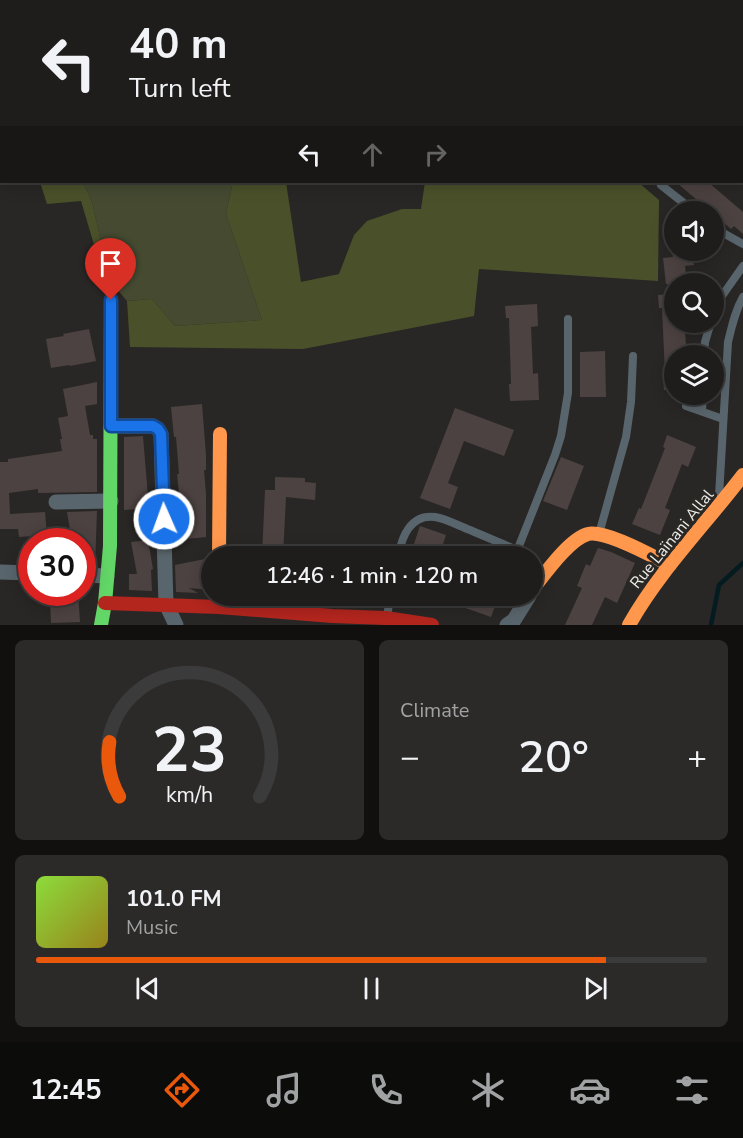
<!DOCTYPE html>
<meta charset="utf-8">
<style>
body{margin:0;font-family:"Nunito Sans",sans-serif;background:#2c2a29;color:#f1f3f6;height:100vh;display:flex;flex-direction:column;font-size:22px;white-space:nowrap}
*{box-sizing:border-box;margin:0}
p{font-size:20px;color:#a1a2a3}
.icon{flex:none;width:33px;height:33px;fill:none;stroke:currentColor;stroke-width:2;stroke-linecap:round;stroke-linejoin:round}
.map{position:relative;height:625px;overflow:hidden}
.details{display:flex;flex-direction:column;gap:15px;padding:15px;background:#11100f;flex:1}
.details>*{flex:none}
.banner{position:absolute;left:0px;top:0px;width:744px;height:183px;box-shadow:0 3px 15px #0003,0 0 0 2px #3c3b3b;background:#1f1d1c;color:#f1f3f6;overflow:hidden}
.fabs{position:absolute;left:664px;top:201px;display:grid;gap:12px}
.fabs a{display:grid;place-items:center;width:60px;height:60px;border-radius:50%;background:#1f1d1c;box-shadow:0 3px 15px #0003,0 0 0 2px #3c3b3b;font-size:30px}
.speed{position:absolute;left:18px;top:528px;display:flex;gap:12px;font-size:30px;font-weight:700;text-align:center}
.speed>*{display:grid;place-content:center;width:78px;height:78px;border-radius:50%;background:#1f1d1c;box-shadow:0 3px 15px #0003,0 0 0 2px #3c3b3b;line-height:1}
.speed .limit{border:9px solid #d22;background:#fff;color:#111}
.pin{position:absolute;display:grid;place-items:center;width:51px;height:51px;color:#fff;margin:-62px -26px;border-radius:50% 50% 50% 0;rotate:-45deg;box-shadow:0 0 6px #0007}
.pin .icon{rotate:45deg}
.me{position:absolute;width:66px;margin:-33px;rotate:358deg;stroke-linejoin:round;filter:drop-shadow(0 0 4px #0008)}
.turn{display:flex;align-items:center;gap:21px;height:126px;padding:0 30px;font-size:27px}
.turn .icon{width:78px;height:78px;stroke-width:2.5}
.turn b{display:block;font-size:42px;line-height:51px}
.lanes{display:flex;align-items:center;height:57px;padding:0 30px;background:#0003;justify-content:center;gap:30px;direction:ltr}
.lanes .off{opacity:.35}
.big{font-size:45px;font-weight:600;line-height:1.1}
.details .card{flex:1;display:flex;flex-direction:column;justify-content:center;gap:9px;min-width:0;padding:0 21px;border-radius:9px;background:#2c2a29}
.details .dial{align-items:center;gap:0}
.dial svg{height:156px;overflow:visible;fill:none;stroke:#3c3b3b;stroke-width:7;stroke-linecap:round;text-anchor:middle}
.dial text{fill:#f1f3f6;stroke:none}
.song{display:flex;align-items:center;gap:18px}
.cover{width:72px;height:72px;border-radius:9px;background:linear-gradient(135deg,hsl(90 70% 55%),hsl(50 70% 35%))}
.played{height:6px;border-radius:3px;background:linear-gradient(90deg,#ea580c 85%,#3c3b3b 85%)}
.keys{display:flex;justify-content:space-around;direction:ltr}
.heat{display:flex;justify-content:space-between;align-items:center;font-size:33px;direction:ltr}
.details .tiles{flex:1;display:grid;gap:15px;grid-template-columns:1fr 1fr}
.card:last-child{grid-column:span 2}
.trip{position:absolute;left:201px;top:546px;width:342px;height:60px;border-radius:30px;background:#1f1d1c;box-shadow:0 3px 15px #0003,0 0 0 2px #3c3b3b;font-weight:600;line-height:60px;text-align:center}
.tab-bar{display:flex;height:96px;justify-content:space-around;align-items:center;background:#0c0c0b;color:#a1a2a3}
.tab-bar .icon{width:42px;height:42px}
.tab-bar .selected{color:#ea580c}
.tab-bar b{font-size:27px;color:#f1f3f6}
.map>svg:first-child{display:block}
</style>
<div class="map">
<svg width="743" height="625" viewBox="0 0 743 625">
<rect width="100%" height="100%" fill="#292725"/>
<!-- green -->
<path fill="#454a31" d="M 12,0 L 282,0 L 281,2 L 12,2 Z
M 83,182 L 233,182 L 226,214 L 262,320 L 175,326 L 152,299 L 127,301 L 110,281 L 92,202 Z"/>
<!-- forest -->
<path fill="#4a512a" d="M 0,0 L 12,0 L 12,1 L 2,2 L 2,159 L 0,159 Z
M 359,0 L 664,0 L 663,2 L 363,2 Z
M 40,182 L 83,182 L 92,202 L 110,281 L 101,268 L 81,201 L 47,204 Z
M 233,182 L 286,182 L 301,282 L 339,274 L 354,235 L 367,221 L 402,209 L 421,209 L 425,182 L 638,182 L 659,200 L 658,281 L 479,269 L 474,316 L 303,349 L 130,347 L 127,301 L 152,299 L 175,326 L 262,320 L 226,214 Z"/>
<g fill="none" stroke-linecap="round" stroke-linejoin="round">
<!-- stream -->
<path stroke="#041c20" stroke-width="4.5" d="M 711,625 L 719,585 L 743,563"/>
</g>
<!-- building -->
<path fill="#4c4241" d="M 676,182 L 708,182 L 743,212 L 743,234 L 734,226 L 731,229 L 714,214 L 714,212 L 711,212 Z
M 672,250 L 692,250 L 694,265 L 685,266 L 687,284 L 666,284 L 663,258 L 673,257 Z
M 675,294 L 675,322 L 684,322 L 687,356 L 675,356 L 675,390 L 664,390 L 663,374 L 665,373 L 662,308 L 659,308 L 658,295 Z
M 537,304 L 538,326 L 531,327 L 533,374 L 538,373 L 539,400 L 510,401 L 509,384 L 511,384 L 509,318 L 506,318 L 505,306 Z
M 89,329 L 96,361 L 70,366 L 69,365 L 51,368 L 46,339 L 64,336 L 63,334 Z
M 605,351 L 606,397 L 580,397 L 580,352 Z
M 97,382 L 97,404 L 85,406 L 90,435 L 93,435 L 93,439 L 97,439 L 97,492 L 38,493 L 38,489 L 9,493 L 10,514 L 45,512 L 47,535 L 19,537 L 18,529 L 0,529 L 0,462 L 8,462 L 8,459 L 62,451 L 60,439 L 62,439 L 58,418 L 68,416 L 63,389 Z
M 202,404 L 206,455 L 206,470 L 204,470 L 206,494 L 206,537 L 176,540 L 173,504 L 180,503 L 177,474 L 179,474 L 176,437 L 174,437 L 171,407 Z
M 455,408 L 514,430 L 504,456 L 464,441 L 448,483 L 458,487 L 450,509 L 420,498 Z
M 667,435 L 696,447 L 688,467 L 682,464 L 665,508 L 670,510 L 660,535 L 632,524 L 639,508 L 641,509 L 665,448 L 663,447 Z
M 143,436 L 149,508 L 124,510 L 124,437 Z
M 561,457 L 584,466 L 567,510 L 543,501 Z
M 275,477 L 305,478 L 305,482 L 316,483 L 315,500 L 286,497 L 283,556 L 262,556 L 265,490 L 275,490 Z
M 97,511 L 95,566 L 82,565 L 82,542 L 72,542 L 67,512 Z
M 420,526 L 446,535 L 439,556 L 410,556 Z
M 148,540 L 153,569 L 151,570 L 152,591 L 129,590 L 129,574 L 137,574 L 131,542 Z
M 598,548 L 611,552 L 635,563 L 617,603 L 605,597 L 592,625 L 565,625 L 582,588 L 577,586 L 586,564 L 590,566 Z
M 205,559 L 211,590 L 189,588 L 198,593 L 176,592 L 175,565 Z
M 61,592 L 78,592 L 80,622 L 51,623 L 50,599 L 61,599 Z
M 434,596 L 499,596 L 491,617 L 434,597 Z"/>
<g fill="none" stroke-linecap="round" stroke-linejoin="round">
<!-- lane -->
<path stroke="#59656c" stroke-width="8" d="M 661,185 L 695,212
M 714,226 L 725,234 L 743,244
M 714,312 L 722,296 L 743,266
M 704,356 L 705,342 L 711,322
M 686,406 L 723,419
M 702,411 L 703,394
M 719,496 L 728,342 C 732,326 735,311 743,297
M 599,534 L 626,437 L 631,402 L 633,356
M 398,556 C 402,537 410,514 435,517 C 447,519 459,526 470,530 C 486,537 501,543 517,550
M 515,556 L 555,455 L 561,436 L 568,393 L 568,319
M 387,615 L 391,596"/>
<!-- street -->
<path stroke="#59656c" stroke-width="15" d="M 742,12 L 743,13
M 111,426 L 153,426 L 158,429 L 161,434 L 166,604 L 176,625
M 56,502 L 111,501
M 0,572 L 32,573
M 82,575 L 107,576
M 507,625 L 514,620 L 529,596"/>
<!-- fast -->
<path stroke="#63d668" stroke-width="14" d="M 700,0 L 702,2
M 742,39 L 743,40
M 101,625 L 105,603 L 110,546 L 111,300"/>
<!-- slow -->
<path stroke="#ff974d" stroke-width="14" d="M 727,0 L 729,2
M 219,556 L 220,434
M 532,590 C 544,575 569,539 588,534 C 606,530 652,556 670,565
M 629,625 C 660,570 705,525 743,475"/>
<!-- jam -->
<path stroke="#b3261e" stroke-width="14" d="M 105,603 L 219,607 L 332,616 L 386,618 L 432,625"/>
</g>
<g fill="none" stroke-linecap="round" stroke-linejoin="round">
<defs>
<path id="route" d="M 111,300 L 111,426 L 153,426 L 158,429 L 161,434 L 164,519"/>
</defs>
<!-- route casing -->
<use href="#route" stroke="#114b97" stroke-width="15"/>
<!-- route -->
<use href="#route" stroke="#1a73e8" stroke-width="10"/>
</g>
<g text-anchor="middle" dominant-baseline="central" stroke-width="6" stroke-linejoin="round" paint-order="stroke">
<!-- street labels -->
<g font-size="16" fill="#edece9" stroke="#2a2824">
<text transform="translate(672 539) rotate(-51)">Rue Laïnani Allal</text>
</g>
</g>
</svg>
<div class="fabs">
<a><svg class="icon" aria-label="sound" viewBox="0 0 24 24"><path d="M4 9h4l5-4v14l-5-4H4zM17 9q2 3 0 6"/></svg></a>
<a><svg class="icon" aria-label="search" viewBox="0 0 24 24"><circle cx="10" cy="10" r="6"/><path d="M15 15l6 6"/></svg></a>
<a><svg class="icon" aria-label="layers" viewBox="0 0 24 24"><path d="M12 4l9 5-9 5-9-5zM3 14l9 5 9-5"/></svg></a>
</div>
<div class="speed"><div class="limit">30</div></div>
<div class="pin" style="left:111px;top:300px;background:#d93025"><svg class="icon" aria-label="arrive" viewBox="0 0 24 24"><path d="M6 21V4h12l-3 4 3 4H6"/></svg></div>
<svg class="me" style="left:164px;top:519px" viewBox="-20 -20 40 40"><circle r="17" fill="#1a73e8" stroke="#fff" stroke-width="3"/><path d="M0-11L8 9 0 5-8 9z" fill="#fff"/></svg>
<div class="trip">12:46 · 1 min · 120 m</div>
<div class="banner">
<div class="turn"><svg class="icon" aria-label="left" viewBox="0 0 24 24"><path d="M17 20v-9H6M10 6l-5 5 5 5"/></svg><div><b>40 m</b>Turn left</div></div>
<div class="lanes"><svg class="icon" aria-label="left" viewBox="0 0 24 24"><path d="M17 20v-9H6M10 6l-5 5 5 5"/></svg><svg class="icon off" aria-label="ahead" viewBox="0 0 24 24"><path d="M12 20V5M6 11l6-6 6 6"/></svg><svg class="icon off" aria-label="right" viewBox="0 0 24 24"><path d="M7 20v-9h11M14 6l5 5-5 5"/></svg></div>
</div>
</div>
<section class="details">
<div class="tiles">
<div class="card dial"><svg viewBox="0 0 100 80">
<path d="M14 69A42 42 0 1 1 86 69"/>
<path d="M14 69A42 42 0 0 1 9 41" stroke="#ea580c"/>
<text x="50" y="56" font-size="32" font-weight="700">23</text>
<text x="50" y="72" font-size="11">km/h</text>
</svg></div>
<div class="card"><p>Climate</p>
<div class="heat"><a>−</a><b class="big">20°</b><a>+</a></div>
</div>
<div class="card">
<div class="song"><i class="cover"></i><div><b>101.0 FM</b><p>Music</p></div></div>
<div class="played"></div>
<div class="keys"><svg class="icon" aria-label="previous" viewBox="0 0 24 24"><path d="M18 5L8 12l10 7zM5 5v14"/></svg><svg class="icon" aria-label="pause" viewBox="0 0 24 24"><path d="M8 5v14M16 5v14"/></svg><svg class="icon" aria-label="next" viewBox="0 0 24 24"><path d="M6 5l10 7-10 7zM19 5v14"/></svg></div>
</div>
</div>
</section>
<nav class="tab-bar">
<b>12:45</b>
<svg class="icon selected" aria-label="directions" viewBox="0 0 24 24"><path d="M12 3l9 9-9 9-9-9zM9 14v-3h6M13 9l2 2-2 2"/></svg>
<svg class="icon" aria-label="music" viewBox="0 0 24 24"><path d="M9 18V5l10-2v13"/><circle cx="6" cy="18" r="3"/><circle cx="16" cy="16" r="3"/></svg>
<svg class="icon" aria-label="phone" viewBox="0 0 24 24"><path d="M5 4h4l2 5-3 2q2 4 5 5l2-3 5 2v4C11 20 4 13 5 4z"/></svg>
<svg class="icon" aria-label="climate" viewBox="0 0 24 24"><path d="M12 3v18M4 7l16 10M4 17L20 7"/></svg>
<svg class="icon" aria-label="car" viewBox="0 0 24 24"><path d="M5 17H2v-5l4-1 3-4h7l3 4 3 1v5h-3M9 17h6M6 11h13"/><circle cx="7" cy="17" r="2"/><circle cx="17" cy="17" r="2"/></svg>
<svg class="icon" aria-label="filters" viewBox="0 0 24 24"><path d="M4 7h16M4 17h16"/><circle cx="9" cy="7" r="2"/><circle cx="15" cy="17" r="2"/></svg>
</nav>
